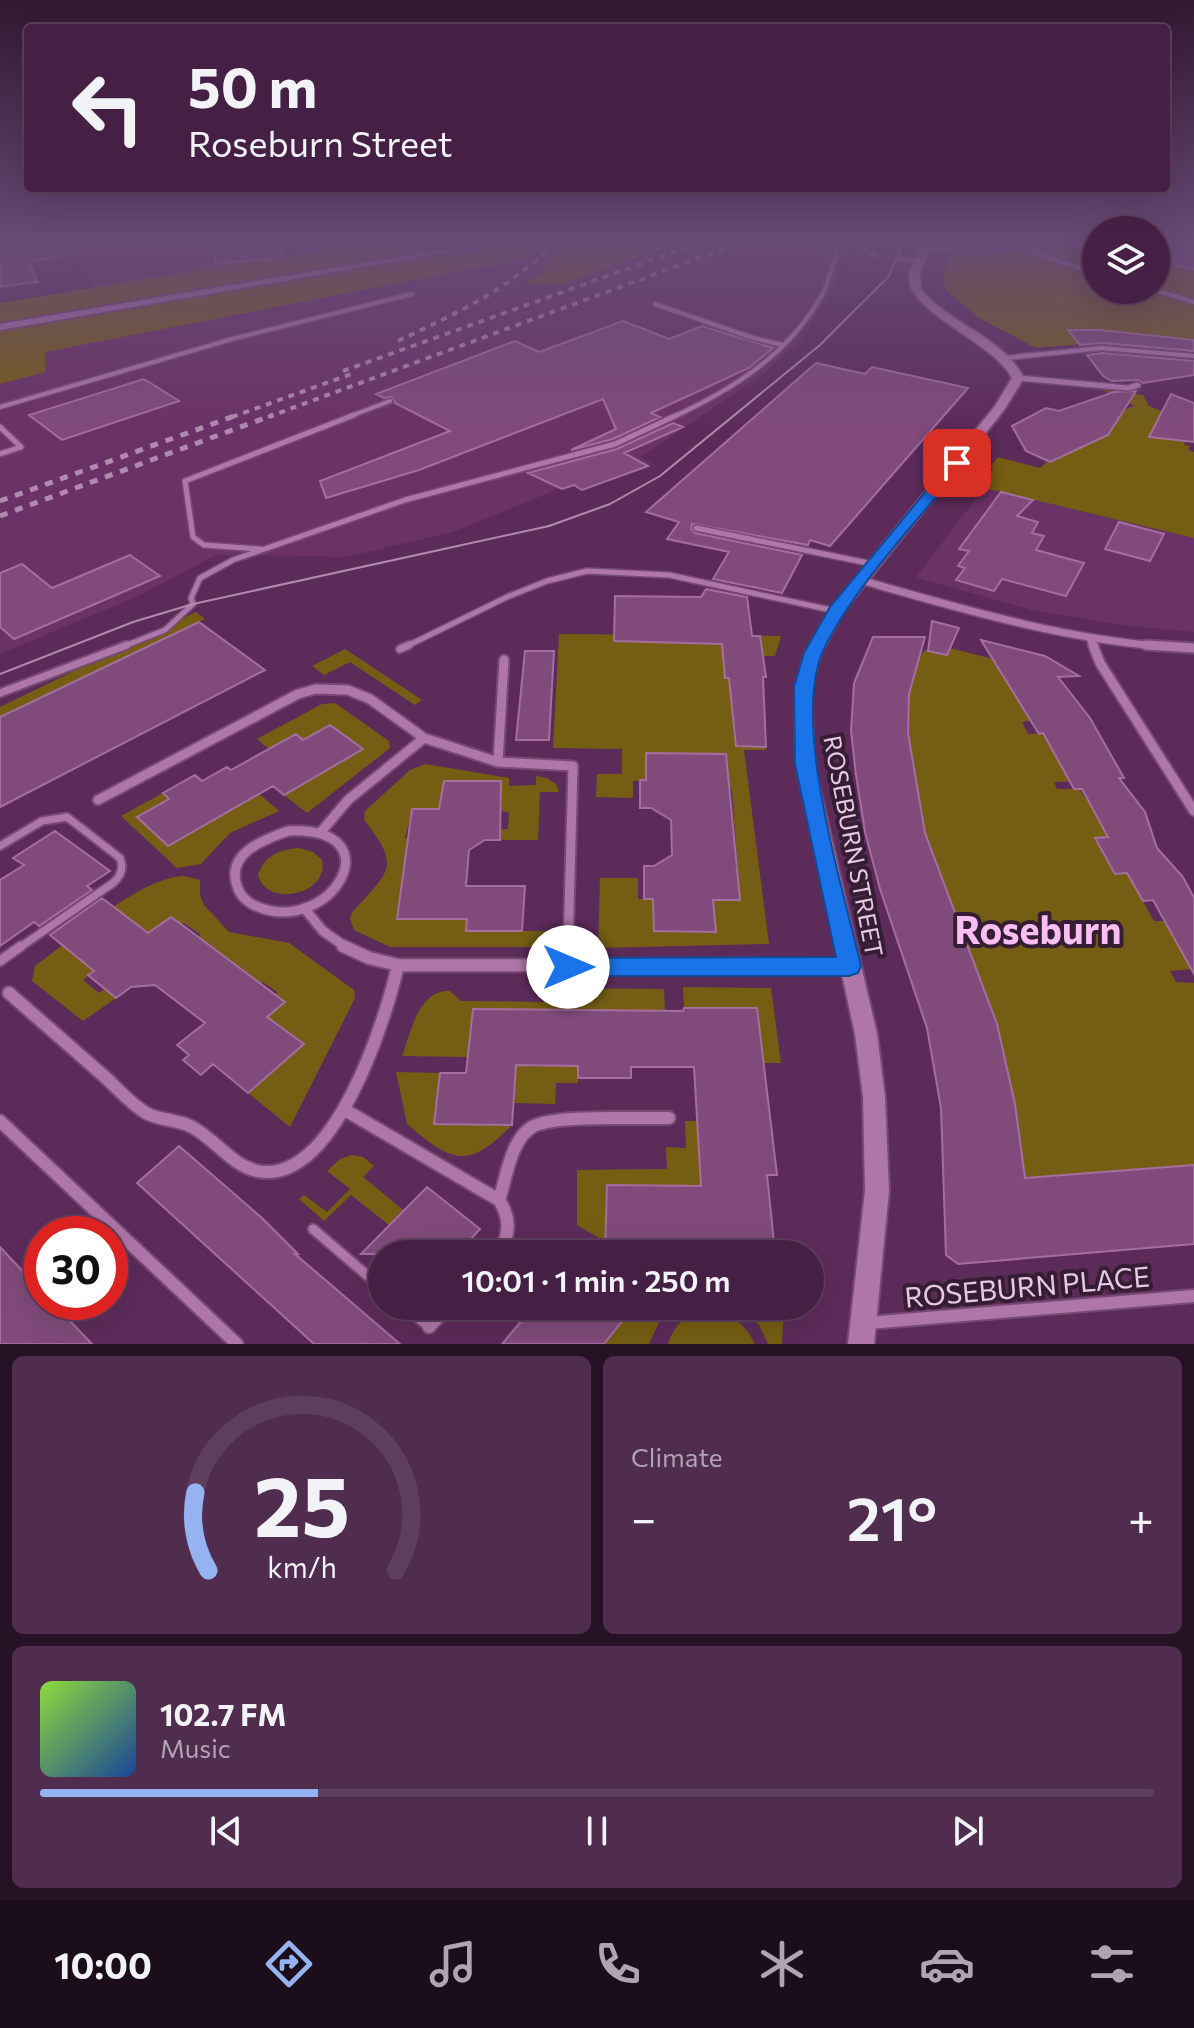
<!DOCTYPE html>
<meta charset="utf-8">
<style>
body{margin:0;font-family:Commissioner,sans-serif;background:#502d4f;color:#f1f3f6;height:100vh;display:flex;flex-direction:column;font-size:30px;white-space:nowrap}
*{box-sizing:border-box;margin:0}
p{font-size:26px;color:#b0a3b2}
.icon{flex:none;width:44px;height:44px;fill:none;stroke:currentColor;stroke-width:2;stroke-linecap:round;stroke-linejoin:round}
.map{position:relative;height:1344px;overflow:hidden}
.panel{display:flex;flex-direction:column;gap:12px;padding:12px;background:#261225;flex:1}
.panel>*{flex:none}
.top-card{position:absolute;left:24px;top:24px;width:1146px;height:168px;border-radius:8px;box-shadow:0 8px 32px #0002,0 0 0 2px #5e3e5d;background:#462044;color:#f1f3f6;overflow:hidden}
.controls{position:absolute;left:1082px;top:216px;display:grid;gap:16px}
.controls a{display:grid;place-items:center;width:88px;height:88px;border-radius:50%;background:#462044;box-shadow:0 8px 32px #0002,0 0 0 2px #5e3e5d;font-size:40px}
.speed{position:absolute;left:24px;top:1216px;display:flex;gap:16px;font-size:40px;font-weight:700;text-align:center}
.speed>*{display:grid;place-content:center;width:104px;height:104px;border-radius:50%;background:#462044;box-shadow:0 8px 32px #0002,0 0 0 2px #5e3e5d;line-height:1}
.speed .limit{border:12px solid #d22;background:#fff;color:#111}
.pin{position:absolute;display:grid;place-items:center;width:68px;height:68px;color:#fff;margin:-34px;border-radius:16px;box-shadow:0 4px 12px #0006}
.me{position:absolute;width:88px;margin:-44px;rotate:90deg;stroke-linejoin:round;filter:drop-shadow(0 0 6px #0008)}
.turn{display:flex;align-items:center;gap:28px;height:168px;padding:0 32px;font-size:36px}
.turn .icon{width:104px;height:104px;stroke-width:2.5}
.turn b{display:block;font-size:56px;line-height:68px}
.big{font-size:60px;font-weight:600;line-height:1.1}
.panel .widget{flex:1;display:flex;flex-direction:column;justify-content:center;gap:12px;min-width:0;padding:0 28px;border-radius:12px;background:#502d4f}
.panel .dial{align-items:center;gap:0}
.dial svg{height:208px;overflow:visible;fill:none;stroke:#5e3e5d;stroke-width:7;stroke-linecap:round;text-anchor:middle}
.dial text{fill:#f1f3f6;stroke:none}
.song{display:flex;align-items:center;gap:24px}
.cover{width:96px;height:96px;border-radius:12px;background:linear-gradient(135deg,hsl(90 70% 55%),hsl(220 70% 35%))}
.played{height:8px;border-radius:4px;background:linear-gradient(90deg,#95b2f1 25%,#5e3e5d 25%)}
.keys{display:flex;justify-content:space-around;direction:ltr}
.heat{display:flex;justify-content:space-between;align-items:center;font-size:44px;direction:ltr}
.panel .tiles{flex:1;display:grid;gap:12px;grid-template-columns:1fr 1fr}
.widget:last-child{grid-column:span 2}
.trip{position:absolute;left:368px;top:1240px;width:456px;height:80px;border-radius:40px;background:#462044;box-shadow:0 8px 32px #0002,0 0 0 2px #5e3e5d;font-weight:600;line-height:80px;text-align:center}
.dock{display:flex;height:128px;justify-content:space-around;align-items:center;background:#1c0d1b;color:#b0a3b2}
.dock .icon{width:56px;height:56px}
.dock .active{color:#95b2f1}
.dock b{font-size:36px;color:#f1f3f6}
.map>svg:first-child{display:block}
</style>
<div class="map">
<svg width="1194" height="1344" viewBox="0 0 1194 1344">
<rect width="100%" height="100%" fill="#5d2b5a"/>
<!-- built -->
<path fill="#6b3267" d="M 59,242 L 368,242 L 94,288 Z
M 541,242 L 568,242 L 541,273 L 526,283 L 563,284 L 680,242 L 849,242 L 835,285 L 801,340 L 763,374 L 641,457 L 652,464 L 578,488 L 570,484 L 453,532 L 346,557 L 216,555 L 138,596 L 0,654 L 0,384 L 44,372 L 44,352 L 523,259 Z
M 984,488 L 1194,538 L 1194,632 L 1130,626 L 1032,610 L 918,578 L 917,576 Z"/>
<!-- green -->
<path fill="#755e13" d="M 368,242 L 480,242 L 0,322 L 0,303 Z
M 521,242 L 541,242 L 523,259 L 45,352 L 45,372 L 0,384 L 0,332 Z
M 568,242 L 680,242 L 563,284 L 524,284 L 541,273 Z
M 953,242 L 1096,242 L 1096,290 L 1156,290 L 1156,242 L 1194,242 L 1194,352 L 1095,343 L 1036,348 L 979,318 L 946,290 L 943,278 Z
M 1102,390 L 1143,395 L 1149,406 L 1168,414 L 1194,403 L 1194,436 L 1173,439 L 1185,442 L 1184,445 L 1190,446 L 1188,450 L 1194,452 L 1194,538 L 976,486 L 993,469 L 991,466 L 998,457 L 1040,468 L 1054,456 L 1071,413 L 1048,407 L 1076,413 L 1089,421 L 1135,406 Z
M 196,612 L 205,619 L 0,717 L 0,707 Z
M 559,634 L 781,636 L 775,656 L 763,656 L 766,750 L 744,750 L 769,944 L 598,948 L 600,878 L 638,878 L 638,899 L 653,899 L 654,931 L 716,932 L 713,900 L 740,899 L 732,792 L 728,781 L 646,753 L 646,780 L 633,781 L 633,798 L 596,797 L 597,774 L 622,774 L 622,749 L 553,748 Z
M 950,648 L 997,660 L 996,666 L 1026,673 L 1014,694 L 1024,710 L 1055,709 L 1028,715 L 1031,721 L 1022,722 L 1028,734 L 1058,733 L 1085,781 L 1054,782 L 1057,789 L 1079,789 L 1113,837 L 1095,839 L 1114,873 L 1127,873 L 1154,921 L 1164,921 L 1192,969 L 1170,971 L 1176,982 L 1194,983 L 1194,1165 L 1057,1176 L 1027,1191 L 1015,1104 L 997,1023 L 925,833 L 908,733 L 909,694 L 920,656 L 925,650 L 946,655 Z
M 345,649 L 422,700 L 415,705 L 350,662 L 324,675 L 312,666 Z
M 335,703 L 389,741 L 390,748 L 307,813 L 284,795 L 363,749 L 330,725 L 303,740 L 296,734 L 269,749 L 257,739 L 322,704 Z
M 426,764 L 509,778 L 509,786 L 536,785 L 536,776 L 547,778 L 556,784 L 559,792 L 540,792 L 538,840 L 500,840 L 501,829 L 508,829 L 509,812 L 499,811 L 501,781 L 444,781 L 439,809 L 412,810 L 405,838 L 410,839 L 397,919 L 467,919 L 466,931 L 554,931 L 554,947 L 390,947 L 354,930 L 350,919 L 352,913 C 388,871 403,869 364,820 L 365,811 L 410,770 Z
M 163,793 L 169,799 L 137,817 L 169,846 L 259,794 L 279,811 L 230,833 L 201,864 L 177,868 L 121,816 Z
M 299,848 L 313,852 L 322,860 C 330,894 267,909 258,875 C 264,856 280,849 299,848 Z
M 184,876 L 200,880 L 200,896 L 204,905 L 229,932 L 289,943 L 354,990 L 355,998 L 290,1127 L 248,1093 L 304,1045 L 267,1017 L 277,992 L 263,982 L 260,983 L 198,937 L 201,935 L 184,923 L 148,933 L 119,911 L 94,971 L 83,980 L 99,993 L 105,989 L 116,998 L 83,1021 L 32,981 L 35,966 C 72,940 140,877 184,876 Z
M 683,987 L 771,988 L 781,1063 L 764,1063 L 757,1008 L 684,1008 Z
M 546,988 L 664,989 L 665,1011 L 473,1009 L 467,1057 L 402,1056 C 411,1033 418,989 450,991 L 461,1001 L 545,1002 Z
M 501,1059 L 541,1066 L 578,1066 L 578,1083 L 556,1083 L 555,1104 L 514,1103 L 516,1074 L 500,1073 Z
M 396,1072 L 440,1073 L 434,1124 L 512,1125 C 469,1169 453,1164 407,1124 Z
M 685,1121 L 697,1121 L 720,1186 L 606,1242 L 577,1225 L 577,1170 L 667,1169 L 666,1147 L 686,1148 Z
M 352,1155 L 363,1157 L 374,1166 L 363,1177 L 403,1210 L 389,1225 L 351,1195 L 324,1221 L 299,1199 L 304,1195 L 327,1212 L 350,1189 L 327,1171 L 340,1159 Z
M 634,1306 L 675,1306 L 661,1318 L 649,1344 L 605,1344 Z
M 738,1306 L 784,1306 L 782,1344 L 768,1344 L 759,1325 Z
M 706,1311 C 730,1312 745,1323 755,1344 L 668,1344 C 674,1325 686,1314 706,1311 Z"/>
<!-- building -->
<path fill="#804b7b" stroke="#a56da0" stroke-width="2" d="M 0,242 L 70,242 L 71,254 L 29,262 L 38,282 L 0,287 Z
M 209,242 L 280,242 L 281,258 L 216,264 Z
M 1156,242 L 1194,242 L 1194,270 L 1156,260 Z
M 623,321 L 669,339 L 702,326 L 773,348 L 749,368 L 651,413 L 660,417 L 613,439 L 571,450 L 616,429 L 603,399 L 419,470 L 326,498 L 320,481 L 450,431 L 395,403 L 392,397 L 384,398 L 376,394 L 515,341 L 539,352 Z
M 1068,330 L 1100,330 L 1194,340 L 1194,351 L 1102,343 L 1080,345 Z
M 1102,353 L 1194,361 L 1194,375 L 1143,383 L 1138,380 L 1112,381 L 1103,376 L 1087,355 Z
M 816,363 L 865,374 L 872,367 L 968,388 L 830,546 L 810,540 L 808,545 L 692,524 L 691,529 L 695,533 L 802,555 L 782,593 L 713,579 L 729,552 L 667,539 L 679,522 L 646,512 Z
M 144,379 L 179,401 L 62,440 L 29,415 Z
M 1136,391 L 1108,435 L 1050,462 L 1026,451 L 1012,426 L 1046,408 L 1059,411 L 1114,392 Z
M 1171,394 L 1194,403 L 1194,442 L 1149,437 Z
M 673,423 L 683,427 L 624,453 L 648,466 L 582,490 L 574,485 L 562,489 L 528,473 L 617,449 Z
M 1001,492 L 1033,500 L 1017,516 L 1038,522 L 1032,533 L 1044,536 L 1036,550 L 1084,563 L 1066,596 L 1002,579 L 994,591 L 956,580 L 965,568 L 958,566 L 969,551 L 959,549 Z
M 1119,522 L 1164,534 L 1150,561 L 1105,549 Z
M 130,555 L 160,576 L 14,639 L 0,627 L 0,573 L 22,564 L 52,588 Z
M 706,589 L 747,597 L 752,636 L 760,636 L 766,677 L 763,677 L 766,747 L 736,746 L 729,678 L 725,678 L 722,644 L 614,641 L 615,596 L 701,597 Z
M 932,621 L 959,628 L 947,655 L 928,651 Z
M 199,622 L 265,670 L 0,807 L 0,717 Z
M 873,637 L 925,637 L 909,694 L 908,733 L 925,833 L 997,1024 L 1015,1104 L 1025,1178 L 1194,1165 L 1194,1244 L 958,1264 L 946,1255 L 941,1108 L 927,1028 L 880,889 L 865,832 L 856,775 L 851,731 L 854,683 Z
M 981,640 L 1045,656 L 1079,676 L 1058,677 L 1090,718 L 1124,778 L 1119,778 L 1145,812 L 1157,848 L 1183,877 L 1194,898 L 1194,974 L 1153,900 L 1143,901 L 1127,873 L 1115,874 L 1095,838 L 1108,837 L 1082,789 L 1074,789 L 1043,733 L 1039,734 Z
M 525,651 L 554,651 L 549,740 L 516,740 Z
M 330,725 L 363,749 L 284,795 L 273,786 L 168,846 L 137,817 L 169,799 L 163,793 L 195,775 L 202,781 L 227,767 L 231,770 L 296,734 L 303,740 Z
M 646,753 L 726,754 L 740,900 L 713,900 L 716,932 L 654,931 L 653,899 L 644,899 L 644,866 L 654,866 L 672,855 L 671,820 L 651,808 L 640,808 L 640,780 L 646,780 Z
M 444,781 L 501,781 L 500,840 L 485,840 L 469,850 L 466,886 L 525,886 L 522,931 L 466,931 L 467,919 L 397,919 L 412,809 L 439,809 Z
M 55,831 L 110,871 L 87,886 L 92,890 L 39,926 L 34,922 L 0,946 L 0,880 L 24,865 L 13,858 Z
M 102,898 L 148,933 L 171,917 L 181,924 L 285,1002 L 267,1017 L 304,1044 L 248,1093 L 213,1064 L 201,1075 L 183,1060 L 189,1055 L 177,1045 L 205,1023 L 155,985 L 131,987 L 116,998 L 88,975 L 94,971 L 50,935 Z
M 684,1008 L 757,1008 L 777,1175 L 767,1175 L 775,1252 L 643,1250 L 640,1254 L 605,1254 L 607,1185 L 701,1186 L 694,1067 L 631,1067 L 631,1078 L 578,1078 L 578,1066 L 516,1065 L 512,1125 L 434,1124 L 440,1073 L 466,1073 L 473,1009 L 683,1011 Z
M 179,1146 L 262,1218 L 298,1254 L 295,1254 L 400,1344 L 314,1344 L 137,1183 Z
M 427,1187 L 480,1229 L 457,1254 L 361,1254 Z
M 0,1247 L 42,1292 L 42,1302 L 52,1302 L 92,1344 L 0,1344 Z
M 534,1306 L 634,1306 L 604,1344 L 502,1344 Z"/>
<g fill="none" stroke-linecap="round" stroke-linejoin="round">
<defs>
<path id="lane-far3" d="M 868,242 L 865,250 L 875,256
M 1023,242 L 1043,256 L 1096,273
M 928,249 L 1027,247
M 900,259 L 921,261
M 1154,290 L 1194,302
M 655,304 L 753,338 L 783,345
M 1005,358 L 1102,348 L 1194,356
M 0,407 L 232,339 L 412,294
M 348,417 L 390,401
M 673,417 C 734,389 792,352 824,291 C 830,278 833,262 838,249 L 825,242"/>
<path id="lane-far2" d="M 0,427 L 21,447 L 0,454
M 696,528 L 873,564
M 260,549 L 204,545 L 193,537 L 185,481 L 354,415
M 122,647 L 165,630 L 193,604 L 191,598 L 200,578 L 233,560 L 405,500 L 615,444 L 677,415
M 405,647 L 507,597 L 547,581 L 587,571 L 669,575 L 836,611"/>
<path id="lane-far1" d="M 400,649 L 409,645
M 0,693 L 127,645
M 0,846 L 42,821 L 67,817 L 120,858 C 124,868 121,876 113,883 L 19,948"/>
<path id="lane" d="M 0,961 L 21,946
M 313,1229 L 382,1288
M 404,1306 L 429,1327"/>
<path id="street-far3" d="M 1018,378 L 1128,388 L 1138,385"/>
<path id="street-far2" d="M 860,580 C 962,609 1065,640 1171,647
M 1090,638 L 1093,647"/>
<path id="street-far1" d="M 1093,645 L 1100,663 L 1194,811
M 1146,645 L 1194,648
M 498,762 L 504,660
M 98,800 L 298,694 L 316,689 L 348,690 L 370,699 L 424,738 L 498,762 L 573,766 L 568,948
M 288,831 C 396,826 332,936 258,907 C 248,903 240,896 237,886 C 226,853 263,840 288,831 Z
M 320,833 L 348,800 L 424,738
M 304,908 L 323,931 L 347,948"/>
<path id="street" d="M 343,946 L 369,958 L 398,965 L 849,966
M 568,967 L 569,946
M 9,993 C 41,1021 73,1049 105,1077 C 118,1089 131,1104 146,1113 C 160,1121 178,1119 192,1127 C 215,1139 231,1165 257,1171 C 334,1187 386,1018 398,965
M 345,1110 L 499,1200
M 0,1121 L 237,1344
M 498,1254 C 510,1236 511,1218 499,1200 C 506,1179 511,1139 532,1127 C 553,1114 640,1119 669,1118
M 868,1323 L 1194,1296
M 429,1327 L 449,1306"/>
<path id="secondary" d="M 488,242 L 508,242 L 0,330 L 0,324 Z
M 925,242 L 933,242 L 920,272 L 921,289 C 950,325 1002,336 1024,378 L 1004,410 L 843,612 L 821,653 L 811,687 L 814,764 L 877,1034 L 885,1097 L 889,1191 L 874,1344 L 848,1344 L 865,1191 L 863,1097 L 855,1034 L 796,764 L 795,687 L 805,653 L 831,608 L 995,406 L 1012,378 C 994,342 907,312 909,276 C 910,264 921,253 925,242 Z"/>
</defs>
<!-- lane-far3 casing -->
<use href="#lane-far3" stroke="#764b73" stroke-width="7"/>
<!-- lane-far2 casing -->
<use href="#lane-far2" stroke="#764b73" stroke-width="8"/>
<!-- lane-far1 casing -->
<use href="#lane-far1" stroke="#764b73" stroke-width="11"/>
<!-- lane casing -->
<use href="#lane" stroke="#764b73" stroke-width="13"/>
<!-- street-far3 casing -->
<use href="#street-far3" stroke="#764b73" stroke-width="8"/>
<!-- street-far2 casing -->
<use href="#street-far2" stroke="#764b73" stroke-width="10"/>
<!-- street-far1 casing -->
<use href="#street-far1" stroke="#764b73" stroke-width="13"/>
<!-- street casing -->
<use href="#street" stroke="#764b73" stroke-width="16"/>
<!-- secondary casing -->
<use href="#secondary" stroke="#764b73" stroke-width="4"/>
<!-- lane-far3 -->
<use href="#lane-far3" stroke="#af76a9" stroke-width="4"/>
<!-- lane-far2 -->
<use href="#lane-far2" stroke="#af76a9" stroke-width="5"/>
<!-- lane-far1 -->
<use href="#lane-far1" stroke="#af76a9" stroke-width="7"/>
<!-- lane -->
<use href="#lane" stroke="#af76a9" stroke-width="9"/>
<!-- street-far3 -->
<use href="#street-far3" stroke="#af76a9" stroke-width="5"/>
<!-- street-far2 -->
<use href="#street-far2" stroke="#af76a9" stroke-width="7"/>
<!-- street-far1 -->
<use href="#street-far1" stroke="#af76a9" stroke-width="9"/>
<!-- street -->
<use href="#street" stroke="#af76a9" stroke-width="12"/>
<!-- secondary -->
<use href="#secondary" fill="#af76a9" fill-rule="evenodd"/>
<!-- tram -->
<path stroke="#b18bae" stroke-width="2" d="M 0,674 L 133,622 L 193,604 L 549,526 L 610,504 L 660,476 L 820,345 L 889,276 L 903,242"/>
<!-- rail-far1 -->
<path stroke="#b18bae" stroke-width="4" stroke-dasharray="6 6" stroke-linecap="butt" d="M 398,341 C 455,314 511,289 555,242
M 343,371 L 702,242
M 232,417 L 354,373
M 268,417 L 742,242"/>
<!-- rail -->
<path stroke="#b18bae" stroke-width="5" stroke-dasharray="8 8" stroke-linecap="butt" d="M 0,501 L 237,415
M 0,516 L 273,415"/>
</g>
<!-- sky -->
<linearGradient id="sky" x2="0" y2="1"><stop stop-color="#331832"/><stop offset="0.56" stop-color="#674a76"/><stop offset="1" stop-color="#674a76" stop-opacity="0"/></linearGradient>
<rect width="1194" height="430" fill="url(#sky)"/>
<!-- route -->
<path fill="#1a73e8" stroke="#114b97" stroke-width="2" d="M 957,459 L 962,460 L 962,466 C 918,520 852,589 823,651 C 791,723 843,888 861,966 L 858,973 L 849,976 L 568,976 L 560,973 L 557,967 L 560,960 L 568,958 L 836,957 L 795,764 L 794,687 L 804,653 L 830,607 L 952,460 Z"/>
<g text-anchor="middle" dominant-baseline="central" stroke-width="8" stroke-linejoin="round" paint-order="stroke">
<!-- street labels -->
<g font-size="24" fill="#e8c9e4" stroke="#351e33">
<text transform="translate(854 846) rotate(79)">ROSEBURN STREET</text>
</g>
<!-- near-street labels -->
<g font-size="28" fill="#e8c9e4" stroke="#351e33">
<text transform="translate(1027 1286) rotate(-5)">ROSEBURN PLACE</text>
</g>
<!-- near-district labels -->
<g font-size="38" font-weight="bold" fill="#fabdf4" stroke="#351e33">
<text x="1038" y="928">Roseburn</text>
</g>
</g>
</svg>
<div class="controls">
<a><svg class="icon" aria-label="layers" viewBox="0 0 24 24"><path d="M12 4l9 5-9 5-9-5zM3 14l9 5 9-5"/></svg></a>
</div>
<div class="speed"><div class="limit">30</div></div>
<div class="pin" style="left:957px;top:463px;background:#d93025"><svg class="icon" aria-label="arrive" viewBox="0 0 24 24"><path d="M6 21V4h12l-3 4 3 4H6"/></svg></div>
<svg class="me" style="left:568px;top:967px" viewBox="-20 -20 40 40"><circle r="19" fill="#fff"/><path d="M0-13L10 11 0 6-10 11z" fill="#1a73e8"/></svg>
<div class="trip">10:01 · 1 min · 250 m</div>
<div class="top-card">
<div class="turn"><svg class="icon" aria-label="left" viewBox="0 0 24 24"><path d="M17 20v-9H6M10 6l-5 5 5 5"/></svg><div><b>50 m</b>Roseburn Street</div></div>
</div>
</div>
<section class="panel">
<div class="tiles">
<div class="widget dial"><svg viewBox="0 0 100 80">
<path d="M14 69A42 42 0 1 1 86 69"/>
<path d="M14 69A42 42 0 0 1 9 39" stroke="#95b2f1"/>
<text x="50" y="56" font-size="32" font-weight="700">25</text>
<text x="50" y="72" font-size="11">km/h</text>
</svg></div>
<div class="widget"><p>Climate</p>
<div class="heat"><a>−</a><b class="big">21°</b><a>+</a></div>
</div>
<div class="widget">
<div class="song"><i class="cover"></i><div><b>102.7 FM</b><p>Music</p></div></div>
<div class="played"></div>
<div class="keys"><svg class="icon" aria-label="previous" viewBox="0 0 24 24"><path d="M18 5L8 12l10 7zM5 5v14"/></svg><svg class="icon" aria-label="pause" viewBox="0 0 24 24"><path d="M8 5v14M16 5v14"/></svg><svg class="icon" aria-label="next" viewBox="0 0 24 24"><path d="M6 5l10 7-10 7zM19 5v14"/></svg></div>
</div>
</div>
</section>
<nav class="dock">
<b>10:00</b>
<svg class="icon active" aria-label="directions" viewBox="0 0 24 24"><path d="M12 3l9 9-9 9-9-9zM9 14v-3h6M13 9l2 2-2 2"/></svg>
<svg class="icon" aria-label="music" viewBox="0 0 24 24"><path d="M9 18V5l10-2v13"/><circle cx="6" cy="18" r="3"/><circle cx="16" cy="16" r="3"/></svg>
<svg class="icon" aria-label="phone" viewBox="0 0 24 24"><path d="M5 4h4l2 5-3 2q2 4 5 5l2-3 5 2v4C11 20 4 13 5 4z"/></svg>
<svg class="icon" aria-label="climate" viewBox="0 0 24 24"><path d="M12 3v18M4 7l16 10M4 17L20 7"/></svg>
<svg class="icon" aria-label="car" viewBox="0 0 24 24"><path d="M5 17H2v-5l4-1 3-4h7l3 4 3 1v5h-3M9 17h6M6 11h13"/><circle cx="7" cy="17" r="2"/><circle cx="17" cy="17" r="2"/></svg>
<svg class="icon" aria-label="filters" viewBox="0 0 24 24"><path d="M4 7h16M4 17h16"/><circle cx="9" cy="7" r="2"/><circle cx="15" cy="17" r="2"/></svg>
</nav>
